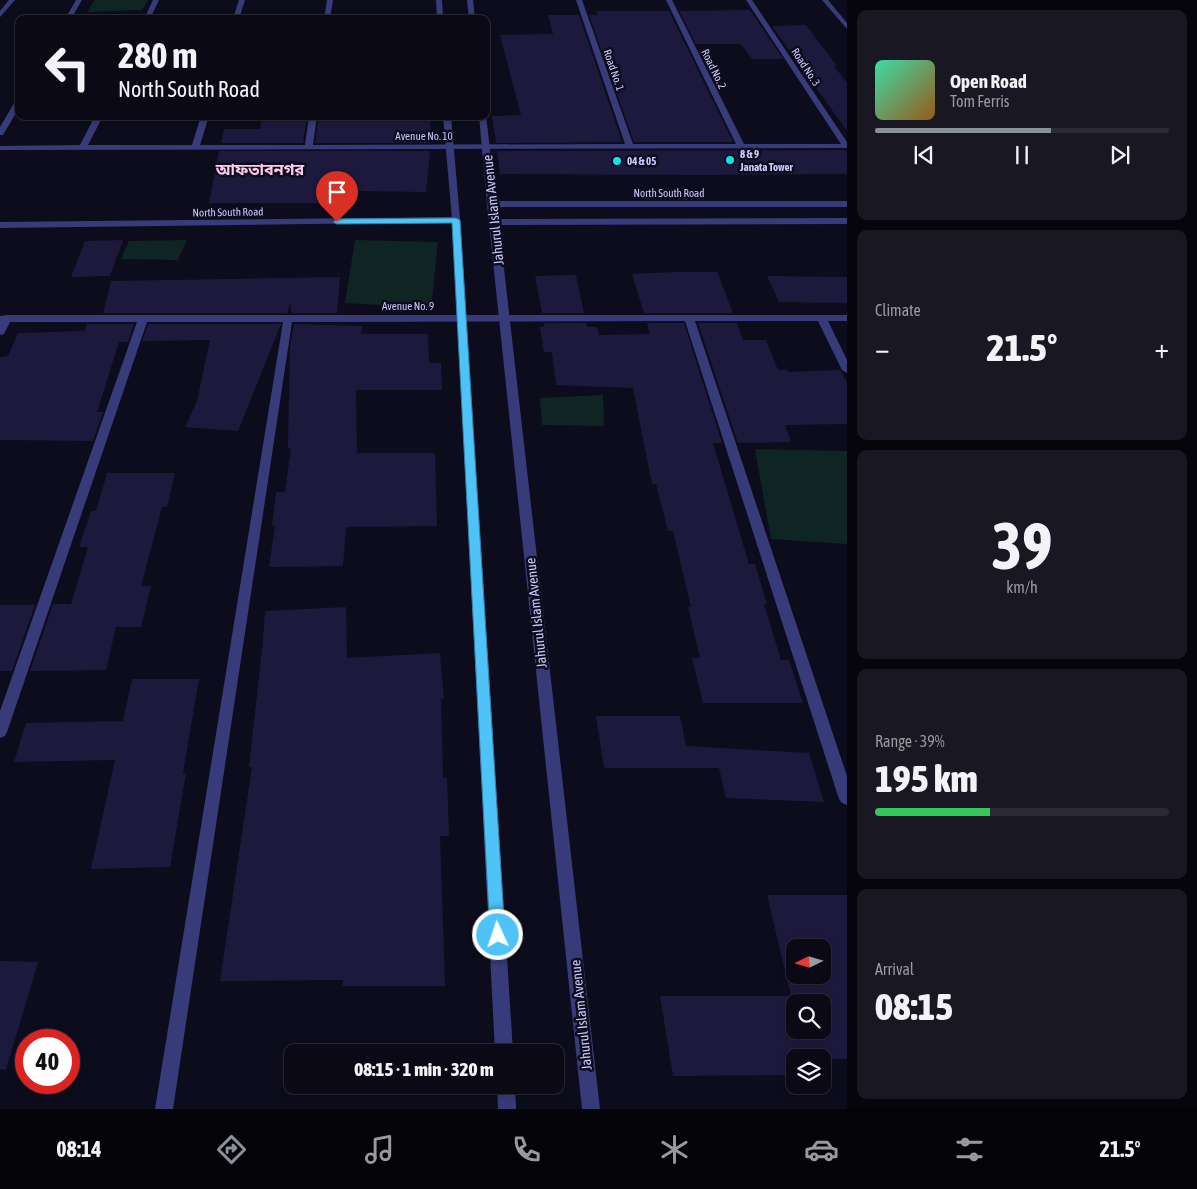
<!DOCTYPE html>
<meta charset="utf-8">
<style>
body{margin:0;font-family:"Asap Condensed","Noto Sans Bengali",sans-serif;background:#181722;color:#f1f3f6;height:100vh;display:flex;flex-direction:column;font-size:19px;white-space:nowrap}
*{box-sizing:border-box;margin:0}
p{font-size:16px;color:#999aa0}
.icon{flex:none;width:28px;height:28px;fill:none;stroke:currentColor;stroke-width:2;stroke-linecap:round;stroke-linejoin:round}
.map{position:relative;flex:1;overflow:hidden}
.details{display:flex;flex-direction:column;gap:10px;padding:10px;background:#06050c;width:350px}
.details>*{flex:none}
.hud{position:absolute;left:15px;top:15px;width:475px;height:105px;border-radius:10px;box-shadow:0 2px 8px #0003,0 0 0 1px #2a2a34;background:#0a0915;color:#f1f3f6;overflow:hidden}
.needle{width:32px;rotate:265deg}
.tools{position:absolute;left:786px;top:939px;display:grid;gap:10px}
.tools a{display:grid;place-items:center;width:45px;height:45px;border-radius:10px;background:#0a0915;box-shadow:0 2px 8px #0003,0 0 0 1px #2a2a34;font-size:25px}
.speed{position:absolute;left:15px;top:1029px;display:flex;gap:10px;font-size:25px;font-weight:700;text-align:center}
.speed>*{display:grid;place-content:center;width:65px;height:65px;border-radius:50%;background:#0a0915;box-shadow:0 2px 8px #0003,0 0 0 1px #2a2a34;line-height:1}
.speed .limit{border:8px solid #d22;background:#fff;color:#111}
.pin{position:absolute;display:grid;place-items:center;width:42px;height:42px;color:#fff;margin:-51px -21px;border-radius:50% 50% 50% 0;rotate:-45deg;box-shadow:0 0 5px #0007}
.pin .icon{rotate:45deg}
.me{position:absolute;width:55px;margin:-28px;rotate:357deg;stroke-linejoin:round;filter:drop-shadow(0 0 4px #0008)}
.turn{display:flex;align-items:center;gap:18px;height:105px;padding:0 20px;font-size:22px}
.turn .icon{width:65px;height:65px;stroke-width:2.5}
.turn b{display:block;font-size:35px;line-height:42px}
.big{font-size:38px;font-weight:800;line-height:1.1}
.details .widget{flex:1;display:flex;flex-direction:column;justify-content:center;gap:8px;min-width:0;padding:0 18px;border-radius:10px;background:#181722}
.details .dial{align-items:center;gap:0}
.dial b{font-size:65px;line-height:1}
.song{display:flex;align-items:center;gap:15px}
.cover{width:60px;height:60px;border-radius:8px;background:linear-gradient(135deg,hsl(160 70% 55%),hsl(30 70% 35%))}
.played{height:5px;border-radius:2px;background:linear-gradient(90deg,#8c9099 60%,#2a2a34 60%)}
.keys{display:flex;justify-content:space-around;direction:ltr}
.heat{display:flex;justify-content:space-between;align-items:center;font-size:28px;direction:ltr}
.charge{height:8px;border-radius:4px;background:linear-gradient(90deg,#34c759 39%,#2a2a34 0)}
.trip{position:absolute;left:284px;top:1044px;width:280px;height:50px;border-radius:10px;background:#0a0915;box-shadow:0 2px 8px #0003,0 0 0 1px #2a2a34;font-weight:800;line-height:50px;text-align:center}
.tabs{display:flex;height:80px;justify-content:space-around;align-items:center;background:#040408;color:#999aa0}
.tabs .icon{width:35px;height:35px}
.tabs .active{color:#8c9099}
.tabs b{font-size:22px;color:#f1f3f6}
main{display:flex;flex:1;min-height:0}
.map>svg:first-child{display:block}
</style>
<main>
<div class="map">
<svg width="847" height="1109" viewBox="0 0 847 1109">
<rect width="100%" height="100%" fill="#0d0c1c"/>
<!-- green -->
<path fill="#0f2523" d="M 95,0 L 148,0 L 142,10 L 87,12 Z
M 187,240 L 178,260 L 121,259 L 129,241 Z
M 355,240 L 438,242 L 431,308 L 345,303 Z
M 603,395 L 604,426 L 542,425 L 540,398 Z
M 755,449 L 847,451 L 847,544 L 771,539 Z"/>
<!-- building -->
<path fill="#1d193c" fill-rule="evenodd" d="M 750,10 L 783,59 L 752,59 L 741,44 L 696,44 L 679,11 Z
M 596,11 L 669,11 L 733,142 L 634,142 L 589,15 L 598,15 Z
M 548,15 L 579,15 L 622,142 L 496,143 L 492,116 L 521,115 L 500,35 L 553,34 Z
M 806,25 L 837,66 L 834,66 L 847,83 L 847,131 L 772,26 Z
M 262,116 L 307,116 L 303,143 L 221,143 L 224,129 L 260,129 Z
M 319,116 L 430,116 L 431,143 L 315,143 Z
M 847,150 L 847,174 L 706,175 L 500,174 L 497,151 Z
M 219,151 L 430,151 L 426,192 L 355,191 L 354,203 L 209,203 Z
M 123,240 L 110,276 L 71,277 L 85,241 Z
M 676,272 L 717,272 L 733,313 L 644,313 L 632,274 Z
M 576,275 L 584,313 L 542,313 L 535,276 Z
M 767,276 L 847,277 L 847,303 L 779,302 Z
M 340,277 L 337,313 L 291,313 L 291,302 L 287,313 L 103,313 L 111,281 Z
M 544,323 L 586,323 L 587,327 L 597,327 L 599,335 L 650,334 L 647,323 L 684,323 L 722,443 L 713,443 L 749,564 L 755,564 L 767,604 L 764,604 L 781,660 L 789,660 L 803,703 L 703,703 L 692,658 L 700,658 L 688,607 L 691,607 L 673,531 L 668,531 L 656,484 L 652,484 L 633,388 L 556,385 L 552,352 L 544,352 L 540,327 L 544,327 Z
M 698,323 L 737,323 L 743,340 L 766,340 L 778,370 L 787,370 L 788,372 L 840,370 L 847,382 L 847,424 L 785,425 L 791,442 L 738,443 Z
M 87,324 L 134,324 L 128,342 L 119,342 L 97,412 L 103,412 L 93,441 L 0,440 L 0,357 L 8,356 L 18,333 L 84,331 Z
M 148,324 L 281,324 L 238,431 L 185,427 L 197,401 L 210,340 L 142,341 Z
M 294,324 L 362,326 L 361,334 L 428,334 L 429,363 L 441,363 L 442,390 L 356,390 L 357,453 L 435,453 L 437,526 L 346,527 L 343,566 L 269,567 L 275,526 L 272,526 L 276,492 L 285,492 L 291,448 L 288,448 L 290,346 Z
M 107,473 L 175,473 L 167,507 L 162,507 L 141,586 L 151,586 L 141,627 L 116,627 L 106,670 L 30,671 L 53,604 L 71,604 L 88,547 L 79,547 L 91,511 L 96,511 Z
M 0,605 L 35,605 L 12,671 L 0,671 Z
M 346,607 L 347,658 L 440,653 L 444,699 L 441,699 L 443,778 L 447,778 L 449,836 L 440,836 L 445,986 L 343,986 L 343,980 L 220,981 L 252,767 L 249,767 L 263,641 L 265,611 Z
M 132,679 L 199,679 L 183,773 L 186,773 L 170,867 L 91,869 L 115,760 L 14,762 L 26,723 L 123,721 Z
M 596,716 L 680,716 L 686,746 L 809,753 L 824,802 L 726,798 L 719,768 L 604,768 Z
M 767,895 L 847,895 L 847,1059 L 795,1058 L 795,1075 L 673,1076 L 660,996 L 791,996 ZM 795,948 L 822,948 L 822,975 L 795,975 ZM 795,1002 L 822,1002 L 822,1030 L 795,1030 Z
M 0,961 L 38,962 L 6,1070 L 0,1069 Z"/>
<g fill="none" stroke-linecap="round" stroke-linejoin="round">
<!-- minor -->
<path fill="#383b79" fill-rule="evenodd" d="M 9,0 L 15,0 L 0,17 L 0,11 Z
M 76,0 L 82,0 L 71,19 L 65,19 Z
M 153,0 L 159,0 L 150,19 L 144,19 Z
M 239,0 L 245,0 L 239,19 L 233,19 Z
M 327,0 L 333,0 L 330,19 L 324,19 Z
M 576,0 L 582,0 L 633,144 L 736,144 L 666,0 L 672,0 L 744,144 L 841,144 L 746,0 L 752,0 L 847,142 L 847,148 L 0,150 L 0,146 L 80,145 L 95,116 L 103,116 L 88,145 L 192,145 L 201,116 L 209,116 L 200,145 L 305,145 L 309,116 L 317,116 L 313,145 L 625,144 Z
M 822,0 L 828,0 L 847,23 L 847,29 Z
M 16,100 L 19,100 L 19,108 L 3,135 L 0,135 L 0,127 Z
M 456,217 L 459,218 L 459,222 L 0,228 L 0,222 Z
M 7,315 L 847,315 L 847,321 L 828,321 L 847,360 L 847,373 L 842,370 L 818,321 L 695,321 L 847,776 L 847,805 L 842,803 L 839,799 L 685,321 L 292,322 L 173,1109 L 155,1109 L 283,322 L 147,322 L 7,732 L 5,736 L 0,738 L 0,711 L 137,322 L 10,322 L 4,334 L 0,335 L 0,316 Z"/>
<!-- tertiary -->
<path fill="#383b79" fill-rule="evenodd" d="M 436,0 L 442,0 L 443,19 L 437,19 Z
M 467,0 L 473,0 L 475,19 L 469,19 Z
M 486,115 L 496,201 L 847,201 L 847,207 L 497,207 L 499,219 L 847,218 L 847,224 L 499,225 L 600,1109 L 582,1109 L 487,204 L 479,116 Z
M 443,116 L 451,116 L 461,230 L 513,1052 L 495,1052 L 453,230 Z
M 497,1085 L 515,1085 L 516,1109 L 498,1109 Z"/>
</g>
<!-- route -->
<path fill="#4fc3f7" stroke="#337fa1" d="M 456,218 L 460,220 L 505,935 L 503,940 L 498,942 L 492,940 L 490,935 L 452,223 L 337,224 L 333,222 L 337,219 Z"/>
<!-- markers -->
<g fill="#09e5e8" stroke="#0d0c1c" stroke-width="2">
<circle cx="730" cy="160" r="5"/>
<circle cx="617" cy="161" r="5"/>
</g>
<g text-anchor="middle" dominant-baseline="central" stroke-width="5" stroke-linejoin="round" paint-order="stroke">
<!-- far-street labels -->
<g font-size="11" fill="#cac8fd" stroke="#0d0c1c">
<text transform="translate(806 67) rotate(57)">Road No. 3</text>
<text transform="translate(714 69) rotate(64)">Road No. 2</text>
<text transform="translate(614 70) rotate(71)">Road No. 1</text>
<text x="424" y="136">Avenue No. 10</text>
<text x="669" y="193">North South Road</text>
<text transform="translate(228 212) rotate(-1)">North South Road</text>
<text x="408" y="306">Avenue No. 9</text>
</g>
<!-- far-poi labels -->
<g font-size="11" font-weight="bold" fill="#cac8fd" stroke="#0d0c1c" text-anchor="start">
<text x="740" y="154">8 &amp; 9<tspan x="740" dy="13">Janata Tower</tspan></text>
<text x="627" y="161">04 &amp; 05</text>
</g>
<!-- street labels -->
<g font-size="14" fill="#cac8fd" stroke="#0d0c1c">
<text transform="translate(493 210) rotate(-96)">Jahurul Islam Avenue</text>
<text transform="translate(536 613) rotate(-96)">Jahurul Islam Avenue</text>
<text transform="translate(581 1015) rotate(-96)">Jahurul Islam Avenue</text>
</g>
<!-- far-district labels -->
<g font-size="16" font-weight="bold" fill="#fdcaef" stroke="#0d0c1c">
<text x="260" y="169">আফতাবনগর</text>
</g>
</g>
</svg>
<div class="tools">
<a><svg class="needle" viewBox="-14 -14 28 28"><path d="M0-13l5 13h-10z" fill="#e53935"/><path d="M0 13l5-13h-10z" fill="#999aa0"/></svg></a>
<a><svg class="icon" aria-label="search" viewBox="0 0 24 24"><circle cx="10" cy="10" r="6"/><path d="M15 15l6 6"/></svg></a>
<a><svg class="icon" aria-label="layers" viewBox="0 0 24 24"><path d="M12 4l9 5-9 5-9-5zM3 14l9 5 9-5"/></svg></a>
</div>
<div class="speed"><div class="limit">40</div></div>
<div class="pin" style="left:337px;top:222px;background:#d93025"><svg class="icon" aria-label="arrive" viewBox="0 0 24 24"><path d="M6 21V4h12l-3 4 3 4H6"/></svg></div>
<svg class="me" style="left:498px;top:935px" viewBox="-20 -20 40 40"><circle r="17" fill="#4fc3f7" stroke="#fff" stroke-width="3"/><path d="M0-11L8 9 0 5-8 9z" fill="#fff"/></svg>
<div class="trip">08:15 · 1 min · 320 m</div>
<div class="hud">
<div class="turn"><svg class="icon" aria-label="left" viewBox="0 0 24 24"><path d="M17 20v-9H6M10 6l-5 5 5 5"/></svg><div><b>280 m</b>North South Road</div></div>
</div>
</div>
<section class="details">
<div class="widget">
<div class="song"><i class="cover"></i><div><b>Open Road</b><p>Tom Ferris</p></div></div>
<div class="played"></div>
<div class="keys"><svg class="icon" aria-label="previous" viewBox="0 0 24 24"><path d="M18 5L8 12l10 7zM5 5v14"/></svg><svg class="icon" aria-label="pause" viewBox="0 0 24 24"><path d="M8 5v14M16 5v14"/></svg><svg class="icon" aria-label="next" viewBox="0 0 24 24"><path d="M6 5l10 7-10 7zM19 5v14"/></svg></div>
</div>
<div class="widget"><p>Climate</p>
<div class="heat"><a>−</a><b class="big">21.5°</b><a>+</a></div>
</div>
<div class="widget dial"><b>39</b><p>km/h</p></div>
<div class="widget"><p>Range · 39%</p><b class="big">195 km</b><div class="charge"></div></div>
<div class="widget"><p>Arrival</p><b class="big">08:15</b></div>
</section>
</main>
<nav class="tabs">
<b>08:14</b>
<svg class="icon active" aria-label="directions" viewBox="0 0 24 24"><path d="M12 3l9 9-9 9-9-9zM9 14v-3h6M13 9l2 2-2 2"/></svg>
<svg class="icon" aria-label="music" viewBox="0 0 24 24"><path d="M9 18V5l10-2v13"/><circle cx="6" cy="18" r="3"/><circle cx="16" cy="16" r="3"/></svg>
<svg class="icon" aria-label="phone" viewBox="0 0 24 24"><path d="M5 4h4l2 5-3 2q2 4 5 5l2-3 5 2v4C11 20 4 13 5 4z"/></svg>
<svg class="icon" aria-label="climate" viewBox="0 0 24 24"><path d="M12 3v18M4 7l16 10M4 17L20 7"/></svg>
<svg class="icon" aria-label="car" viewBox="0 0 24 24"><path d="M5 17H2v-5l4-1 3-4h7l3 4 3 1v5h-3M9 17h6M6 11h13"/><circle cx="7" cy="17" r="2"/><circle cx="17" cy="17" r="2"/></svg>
<svg class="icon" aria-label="filters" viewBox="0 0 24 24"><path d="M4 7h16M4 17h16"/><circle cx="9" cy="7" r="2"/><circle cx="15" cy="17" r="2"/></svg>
<b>21.5°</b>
</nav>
